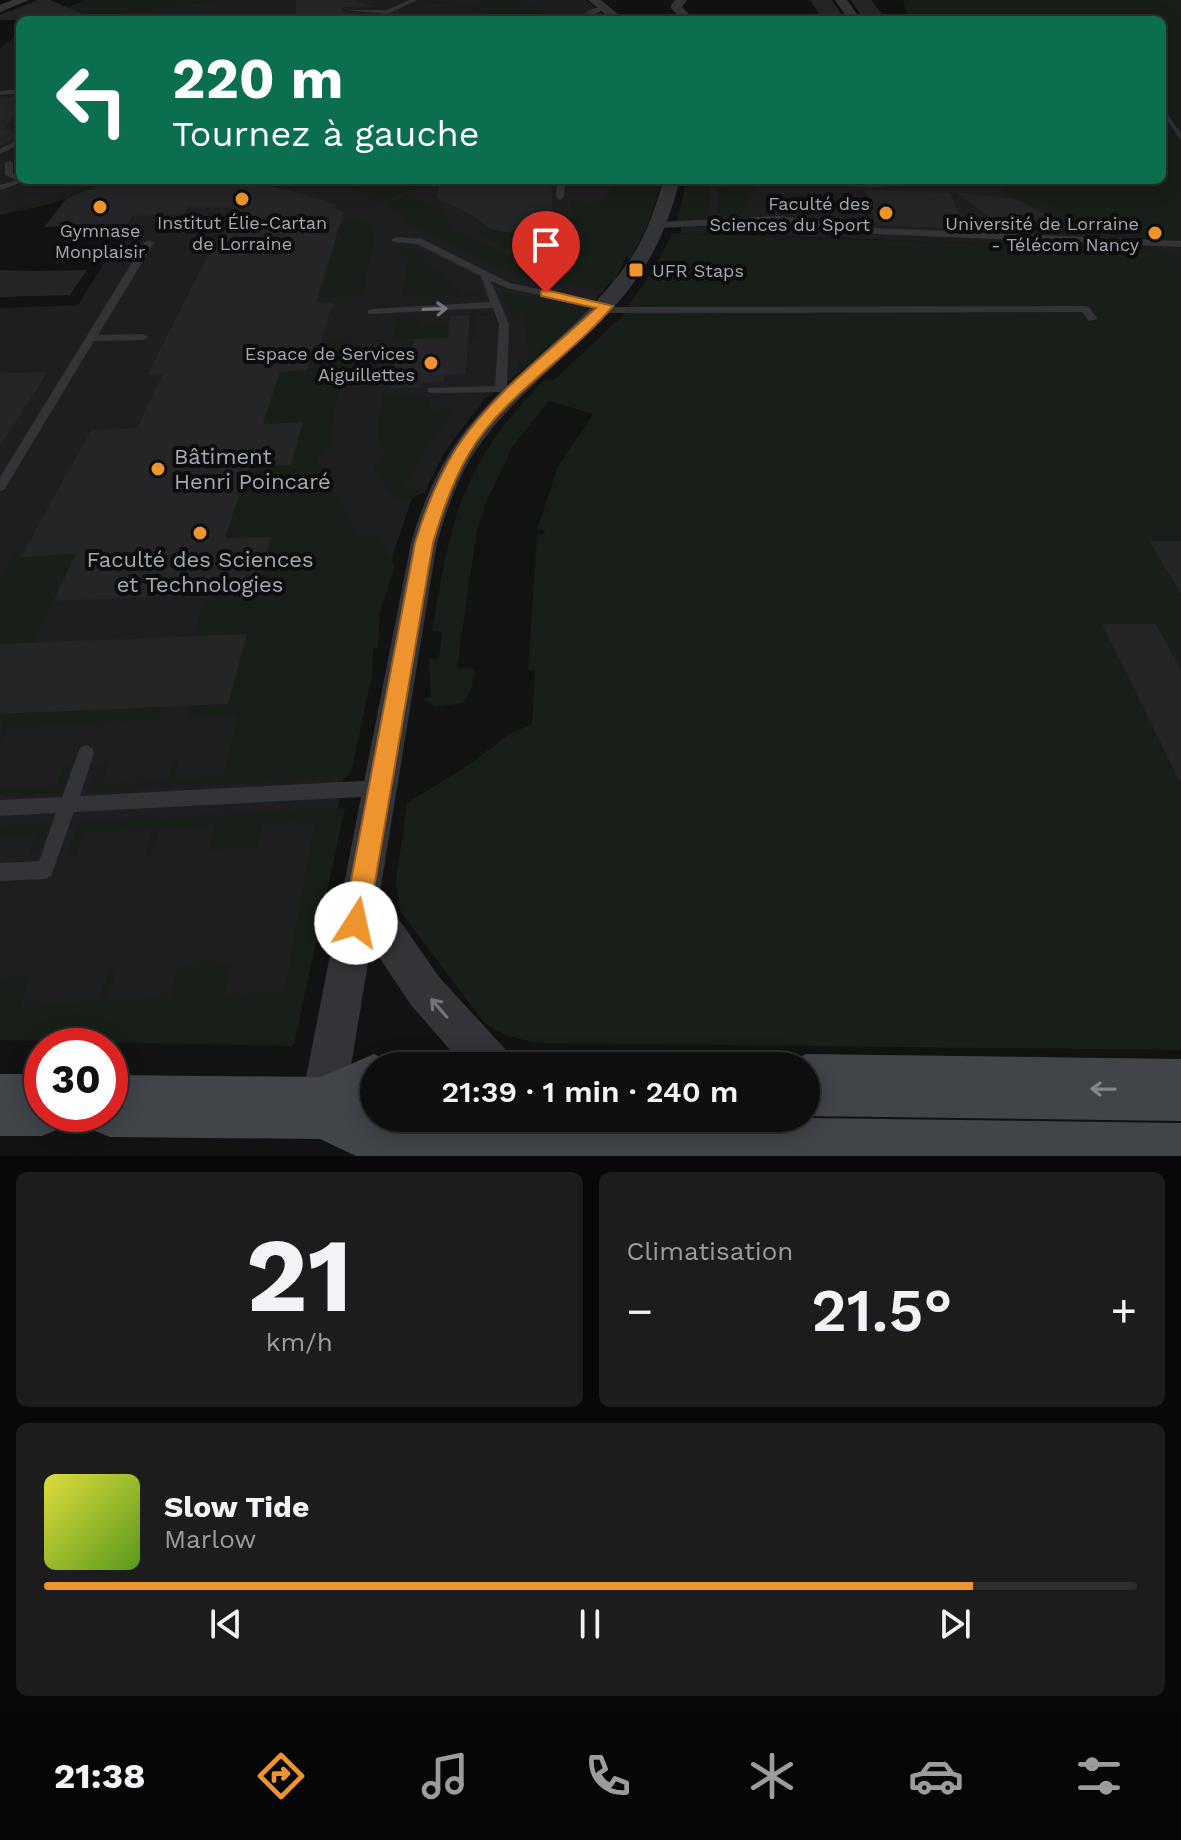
<!DOCTYPE html>
<html lang="fr">
<meta charset="utf-8">
<style>
body{margin:0;font-family:"Work Sans",sans-serif;background:#1c1c1c;color:#f1f3f6;height:100vh;display:flex;flex-direction:column;font-size:30px;white-space:nowrap}
*{box-sizing:border-box;margin:0}
p{font-size:26px;color:#9b9c9e}
.icon{flex:none;width:44px;height:44px;fill:none;stroke:currentColor;stroke-width:2;stroke-linecap:round;stroke-linejoin:round}
.map{position:relative;height:1156px;overflow:hidden}
.panel{display:flex;flex-direction:column;gap:16px;padding:16px;background:#080808;flex:1}
.panel>*{flex:none}
.hud{position:absolute;left:16px;top:16px;width:1150px;height:168px;border-radius:12px;box-shadow:0 4px 20px #0003,0 0 0 2px #2e2e2e;background:#0b6e4f;color:#fff;overflow:hidden}
.speed{position:absolute;left:24px;top:1028px;display:flex;gap:16px;font-size:40px;font-weight:700;text-align:center}
.speed>*{display:grid;place-content:center;width:104px;height:104px;border-radius:50%;background:#0e0e0e;box-shadow:0 4px 20px #0003,0 0 0 2px #2e2e2e;line-height:1}
.speed .limit{border:12px solid #d22;background:#fff;color:#111}
.pin{position:absolute;display:grid;place-items:center;width:68px;height:68px;color:#fff;margin:-82px -34px;border-radius:50% 50% 50% 0;rotate:-45deg;box-shadow:0 0 8px #0007}
.pin .icon{rotate:45deg}
.me{position:absolute;width:88px;margin:-44px;rotate:10deg;stroke-linejoin:round;filter:drop-shadow(0 0 6px #0008)}
.turn{display:flex;align-items:center;gap:28px;height:168px;padding:0 24px;font-size:36px}
.turn .icon{width:104px;height:104px;stroke-width:2.5}
.turn b{display:block;font-size:56px;line-height:68px}
.big{font-size:60px;font-weight:600;line-height:1.1}
.panel .card{flex:1;display:flex;flex-direction:column;justify-content:center;gap:12px;min-width:0;padding:0 28px;border-radius:12px;background:#1c1c1c}
.panel .dial{align-items:center;gap:0}
.dial b{font-size:104px;line-height:1}
.song{display:flex;align-items:center;gap:24px}
.cover{width:96px;height:96px;border-radius:12px;background:linear-gradient(135deg,hsl(60 70% 55%),hsl(90 70% 35%))}
.played{height:8px;border-radius:4px;background:linear-gradient(90deg,#ee942f 85%,#2e2e2e 85%)}
.keys{display:flex;justify-content:space-around;direction:ltr}
.heat{display:flex;justify-content:space-between;align-items:center;font-size:44px;direction:ltr}
.panel .tiles{flex:1;display:grid;gap:16px;grid-template-columns:1fr 1fr}
.card:last-child{grid-column:span 2}
.trip{position:absolute;left:360px;top:1052px;width:460px;height:80px;border-radius:40px;background:#0e0e0e;box-shadow:0 4px 20px #0003,0 0 0 2px #2e2e2e;font-weight:600;line-height:80px;text-align:center}
.tabs{display:flex;height:128px;justify-content:space-around;align-items:center;background:#060606;color:#9b9c9e}
.tabs .icon{width:56px;height:56px}
.tabs .active{color:#ee942f}
.tabs b{font-size:36px;color:#f1f3f6}
.map>svg:first-child{display:block}
</style>
<div class="map">
<svg width="1181" height="1156" viewBox="0 0 1181 1156">
<rect width="100%" height="100%" fill="#121213"/>
<!-- built -->
<path fill="#1e1e20" d="M 86,0 L 586,0 L 609,20 L 37,20 Z
M 20,32 L 20,180 L 658,180 L 607,286 L 584,313 L 503,387 L 485,398 L 444,453 L 425,492 L 412,498 L 389,568 L 361,688 L 292,1046 L 0,1040 L 0,308 L 78,305 L 152,187 L 96,187 L 51,204 L 0,215 L 0,48 Z
M 687,180 L 1035,180 L 1181,216 L 1181,260 L 1156,249 L 681,233 L 681,223 L 677,223 Z"/>
<!-- green -->
<path fill="#181e18" d="M 86,0 L 230,0 C 165,5 102,20 37,20 Z
M 431,0 L 470,7 L 483,4 L 478,2 L 482,0 L 519,0 L 562,20 L 570,19 L 568,20 L 501,20 L 469,8 L 420,1 Z
M 903,0 L 1181,0 L 1181,240 L 1140,240 L 1106,220 L 1123,236 L 1095,232 L 1045,203 L 1038,206 L 1008,196 L 998,180 L 1162,180 L 1162,20 L 909,20 Z
M 106,180 L 155,180 L 151,186 L 67,198 L 0,215 Z
M 424,180 L 427,181 L 382,202 L 337,181 Z
M 619,180 L 662,180 C 655,208 645,232 631,258 L 626,257 L 615,281 L 600,290 L 515,276 L 400,219 L 407,216 L 387,206 L 407,195 L 445,214 L 451,228 C 485,246 547,284 580,242 L 582,229 L 573,222 L 571,200 L 584,204 L 601,203 Z
M 687,180 L 710,180 L 709,220 L 677,222 Z
M 732,183 L 756,184 L 740,217 L 717,219 L 717,188 L 732,187 Z
M 354,218 L 371,227 L 375,237 L 362,296 L 317,297 L 338,232 L 332,229 Z
M 548,222 L 561,230 L 563,245 C 540,268 502,246 478,235 L 478,229 L 518,234 Z
M 673,233 L 1157,249 L 1181,260 L 1181,1050 L 539,1043 C 516,1039 500,1036 482,1020 L 400,911 L 396,881 L 407,803 L 470,764 L 509,734 L 532,724 L 535,671 L 528,670 L 537,535 L 543,535 L 545,530 L 537,530 L 558,467 L 593,414 L 549,401 L 513,446 L 487,500 L 477,530 L 457,668 L 475,669 L 471,690 L 462,703 L 434,707 L 424,699 L 431,696 L 429,659 L 439,658 L 442,632 L 432,631 C 452,515 460,466 545,379 L 554,380 L 632,307 L 628,306 L 654,269 Z
M 409,248 L 429,255 L 420,260 L 445,277 L 463,295 L 479,291 L 482,295 L 402,297 L 409,255 L 397,255 Z
M 508,292 L 563,303 L 584,313 L 522,370 L 519,371 L 518,363 L 528,362 L 529,344 L 525,341 L 528,341 L 523,314 L 510,314 L 503,295 Z
M 470,313 L 492,314 L 474,316 L 477,338 L 394,339 L 398,317 L 419,317 L 419,325 L 469,323 Z
M 351,339 L 333,418 L 331,447 L 316,458 L 358,535 L 380,540 L 395,566 L 380,612 L 378,648 L 373,649 L 372,676 L 351,773 L 345,778 L 88,792 L 96,770 L 109,762 L 101,784 L 167,781 L 174,760 L 179,759 L 173,781 L 222,778 L 238,715 L 185,717 L 246,634 L 193,636 L 207,595 L 255,593 L 271,537 L 225,538 L 249,467 L 291,465 L 303,423 L 263,424 L 280,372 L 307,370 L 314,345 L 320,345 L 322,340 Z
M 384,392 L 391,396 L 430,397 L 429,410 L 455,409 L 423,452 L 404,488 L 420,491 C 398,515 384,482 374,466 L 385,456 L 377,433 Z
M 23,553 L 22,557 L 76,554 L 33,643 L 0,645 L 0,578 L 14,554 Z
M 162,707 L 158,719 L 8,726 L 0,743 L 3,727 L 0,714 Z
M 66,764 L 71,771 L 63,793 L 0,796 L 0,789 L 56,787 Z
M 345,808 L 294,1045 L 0,1040 L 0,978 L 30,977 L 20,1007 L 99,1002 L 108,972 L 115,972 L 106,1002 L 170,998 L 178,968 L 230,965 L 224,995 L 285,991 L 315,821 L 262,824 L 256,847 L 209,849 L 215,826 L 160,829 L 152,852 L 146,853 L 152,829 L 84,832 L 75,856 L 68,852 L 79,822 Z
M 50,823 L 39,852 L 27,859 L 37,835 L 0,837 L 0,826 Z"/>
<g fill="none" stroke-linecap="round" stroke-linejoin="round">
<!-- stream -->
<path stroke="#283236" stroke-width="4" d="M 1162,110 L 1181,137"/>
</g>
<!-- building -->
<path fill="#252527" d="M 38,0 L 50,0 L 97,20 L 0,20 L 0,15 Z
M 296,0 L 351,0 L 378,7 L 344,7 L 342,12 L 388,17 L 399,12 L 400,20 L 296,20 Z
M 810,0 L 832,0 L 845,20 L 823,20 Z
M 851,0 L 871,0 L 887,20 L 864,20 Z
M 20,96 L 20,110 L 4,129 L 20,131 L 20,136 L 0,146 L 0,98 Z
M 138,180 L 251,182 L 293,191 L 336,205 L 331,207 L 344,212 L 316,303 L 333,303 L 320,345 L 314,345 L 307,370 L 280,372 L 263,424 L 303,422 L 291,465 L 249,467 L 225,538 L 271,537 L 255,593 L 53,601 L 76,554 L 21,557 L 91,430 L 137,428 L 163,374 L 147,375 L 233,207 L 188,207 L 185,214 L 133,216 L 128,224 L 44,227 L 67,198 L 96,187 Z
M 459,180 L 551,180 L 553,215 L 545,224 L 518,234 L 490,229 L 474,216 L 436,198 L 440,182 Z
M 865,190 L 950,193 L 966,229 L 875,225 Z
M 955,192 L 1014,199 L 1076,228 L 1003,226 Z
M 0,270 L 33,271 L 87,270 L 70,295 L 0,297 Z
M 470,315 L 466,374 L 445,375 L 443,382 L 421,383 L 420,388 L 391,389 L 396,358 L 411,357 L 414,339 L 448,338 L 450,316 Z
M 48,372 L 0,446 L 0,373 Z
M 1149,541 L 1181,541 L 1181,594 Z
M 1102,624 L 1156,624 L 1181,670 L 1181,784 Z
M 247,634 L 228,704 L 0,714 L 0,644 Z"/>
<g fill="none" stroke-linecap="round" stroke-linejoin="round">
<!-- service -->
<path fill="#333438" fill-rule="evenodd" d="M 410,0 L 417,0 L 388,14 L 344,10 L 387,10 Z
M 605,6 L 607,9 C 596,12 586,20 575,20 L 592,9 Z
M 20,89 L 20,93 L 0,95 L 0,91 Z
M 20,139 L 20,144 L 0,154 L 0,149 Z
M 9,161 L 13,163 L 13,174 L 20,176 L 20,180 L 28,180 L 0,190 L 0,185 L 16,180 L 5,175 L 5,163 Z
M 557,180 L 565,180 L 564,197 L 560,200 L 556,197 Z
M 846,182 L 880,183 L 884,185 L 880,187 L 843,186 L 842,184 Z
M 779,216 L 877,228 L 1181,241 L 1181,247 L 877,234 L 779,222 L 659,228 L 655,225 L 659,222 Z
M 396,237 L 422,239 L 510,283 L 606,303 L 610,307 L 1085,306 L 1089,307 L 1098,319 L 1089,321 L 1082,312 L 602,313 L 597,310 L 599,308 L 507,288 L 491,281 L 509,324 L 507,386 L 513,389 L 507,392 L 432,393 L 428,392 L 428,388 L 495,386 L 499,324 L 493,308 L 368,314 L 368,310 L 372,309 L 490,302 L 481,276 L 417,244 L 393,242 L 391,240 Z
M 149,240 L 154,243 L 98,335 L 143,334 L 148,337 L 143,340 L 94,341 L 4,490 L 0,491 L 0,477 L 144,243 Z
M 86,745 L 92,748 L 94,753 L 80,796 L 379,780 L 385,782 L 388,788 L 385,794 L 379,796 L 74,812 L 51,876 L 45,879 L 0,881 L 0,863 L 39,861 L 56,813 L 0,816 L 0,800 L 62,797 L 80,748 Z"/>
<!-- minor -->
<path fill="#333438" fill-rule="evenodd" d="M 13,0 L 29,0 L 0,12 L 0,5 Z
M 588,0 L 601,0 L 625,20 L 612,20 Z
M 675,0 L 687,0 L 682,7 L 694,20 L 682,20 L 670,7 Z
M 835,0 L 847,0 L 861,20 L 849,20 Z
M 664,180 L 680,180 C 673,206 665,230 652,254 C 611,330 531,374 481,443 C 459,473 447,508 437,543 L 380,892 L 439,977 L 507,1051 L 513,1066 L 464,1066 L 411,1005 L 371,945 L 344,1108 L 337,1123 L 322,1130 L 307,1123 L 300,1108 L 411,543 C 424,498 443,455 474,420 C 523,363 589,321 631,258 C 647,235 655,207 664,180 Z"/>
<!-- secondary -->
<path fill="#414448" fill-rule="evenodd" d="M 374,1054 L 397,1066 L 374,1066 L 374,1118 L 806,1118 L 1181,1123 L 1181,1156 L 356,1156 L 320,1139 L 110,1137 L 88,1128 L 82,1114 L 110,1114 L 110,1075 L 321,1077 Z
M 806,1054 L 1181,1059 L 1181,1121 L 806,1116 L 806,1066 L 783,1066 Z
M 0,1074 L 42,1074 L 42,1114 L 69,1114 L 64,1127 L 42,1136 L 0,1136 Z"/>
</g>
<!-- one-way arrows -->
<defs><path id="oneway-shaft" d="M-6 0H5M1.5-3L5.5 0L1.5 3" fill="none" stroke-width="1.6" stroke-linecap="round" stroke-linejoin="round" transform="scale(2)"/></defs>
<g stroke="#71757c">
<use href="#oneway-shaft" transform="translate(435 309) rotate(-2)"/>
<use href="#oneway-shaft" transform="translate(439 1008) rotate(-131)"/>
</g>
<use stroke="#81868e" href="#oneway-shaft" transform="translate(1103 1089) rotate(-179)"/>
<!-- route -->
<path fill="#ee942f" stroke="#9b601f" stroke-width="2" d="M 546,290 L 613,306 C 570,357 505,394 470,452 C 453,480 442,512 433,543 L 368,923 L 365,932 L 356,936 L 347,932 L 343,923 L 415,543 C 425,510 438,477 457,447 C 492,394 550,351 596,308 L 541,296 L 541,291 Z"/>
<!-- markers -->
<g fill="#ee942f" stroke="#0d0d0e" stroke-width="3">
<circle cx="242" cy="199" r="8"/>
<circle cx="100" cy="207" r="8"/>
<circle cx="886" cy="213" r="8"/>
<circle cx="1155" cy="233" r="8"/>
<rect x="628" y="262" width="16" height="16" rx="4"/>
<circle cx="431" cy="363" r="8"/>
<circle cx="158" cy="469" r="8"/>
<circle cx="200" cy="533" r="8"/>
</g>
<g text-anchor="middle" dominant-baseline="central" stroke-width="8" stroke-linejoin="round" paint-order="stroke">
<!-- far-poi labels -->
<g font-size="18" fill="#a3aab4" stroke="#0d0d0e" text-anchor="end">
<text x="870" y="203">Faculté des<tspan x="870" dy="21">Sciences du Sport</tspan></text>
<text x="242" y="222" text-anchor="middle">Institut Élie-Cartan<tspan x="242" dy="21">de Lorraine</tspan></text>
<text x="1139" y="223">Université de Lorraine<tspan x="1139" dy="21">- Télécom Nancy</tspan></text>
<text x="100" y="230" text-anchor="middle">Gymnase<tspan x="100" dy="21">Monplaisir</tspan></text>
<text x="652" y="270" text-anchor="start">UFR Staps</text>
<text x="415" y="353">Espace de Services<tspan x="415" dy="21">Aiguillettes</tspan></text>
</g>
<!-- poi labels -->
<g font-size="22" fill="#a3aab4" stroke="#0d0d0e" text-anchor="start">
<text x="174" y="456">Bâtiment<tspan x="174" dy="25">Henri Poincaré</tspan></text>
<text x="200" y="559" text-anchor="middle">Faculté des Sciences<tspan x="200" dy="25">et Technologies</tspan></text>
</g>
</g>
</svg>
<div class="speed"><div class="limit">30</div></div>
<div class="pin" style="left:546px;top:293px;background:#d93025"><svg class="icon" aria-label="arrive" viewBox="0 0 24 24"><path d="M6 21V4h12l-3 4 3 4H6"/></svg></div>
<svg class="me" style="left:356px;top:923px" viewBox="-20 -20 40 40"><circle r="19" fill="#fff"/><path d="M0-13L10 11 0 6-10 11z" fill="#ee942f"/></svg>
<div class="trip">21:39 · 1 min · 240 m</div>
<div class="hud">
<div class="turn"><svg class="icon" aria-label="left" viewBox="0 0 24 24"><path d="M17 20v-9H6M10 6l-5 5 5 5"/></svg><div><b>220 m</b>Tournez à gauche</div></div>
</div>
</div>
<section class="panel">
<div class="tiles">
<div class="card dial"><b>21</b><p>km/h</p></div>
<div class="card"><p>Climatisation</p>
<div class="heat"><a>−</a><b class="big">21.5°</b><a>+</a></div>
</div>
<div class="card">
<div class="song"><i class="cover"></i><div><b>Slow Tide</b><p>Marlow</p></div></div>
<div class="played"></div>
<div class="keys"><svg class="icon" aria-label="previous" viewBox="0 0 24 24"><path d="M18 5L8 12l10 7zM5 5v14"/></svg><svg class="icon" aria-label="pause" viewBox="0 0 24 24"><path d="M8 5v14M16 5v14"/></svg><svg class="icon" aria-label="next" viewBox="0 0 24 24"><path d="M6 5l10 7-10 7zM19 5v14"/></svg></div>
</div>
</div>
</section>
<nav class="tabs">
<b>21:38</b>
<svg class="icon active" aria-label="directions" viewBox="0 0 24 24"><path d="M12 3l9 9-9 9-9-9zM9 14v-3h6M13 9l2 2-2 2"/></svg>
<svg class="icon" aria-label="music" viewBox="0 0 24 24"><path d="M9 18V5l10-2v13"/><circle cx="6" cy="18" r="3"/><circle cx="16" cy="16" r="3"/></svg>
<svg class="icon" aria-label="phone" viewBox="0 0 24 24"><path d="M5 4h4l2 5-3 2q2 4 5 5l2-3 5 2v4C11 20 4 13 5 4z"/></svg>
<svg class="icon" aria-label="climate" viewBox="0 0 24 24"><path d="M12 3v18M4 7l16 10M4 17L20 7"/></svg>
<svg class="icon" aria-label="car" viewBox="0 0 24 24"><path d="M5 17H2v-5l4-1 3-4h7l3 4 3 1v5h-3M9 17h6M6 11h13"/><circle cx="7" cy="17" r="2"/><circle cx="17" cy="17" r="2"/></svg>
<svg class="icon" aria-label="filters" viewBox="0 0 24 24"><path d="M4 7h16M4 17h16"/><circle cx="9" cy="7" r="2"/><circle cx="15" cy="17" r="2"/></svg>
</nav>
